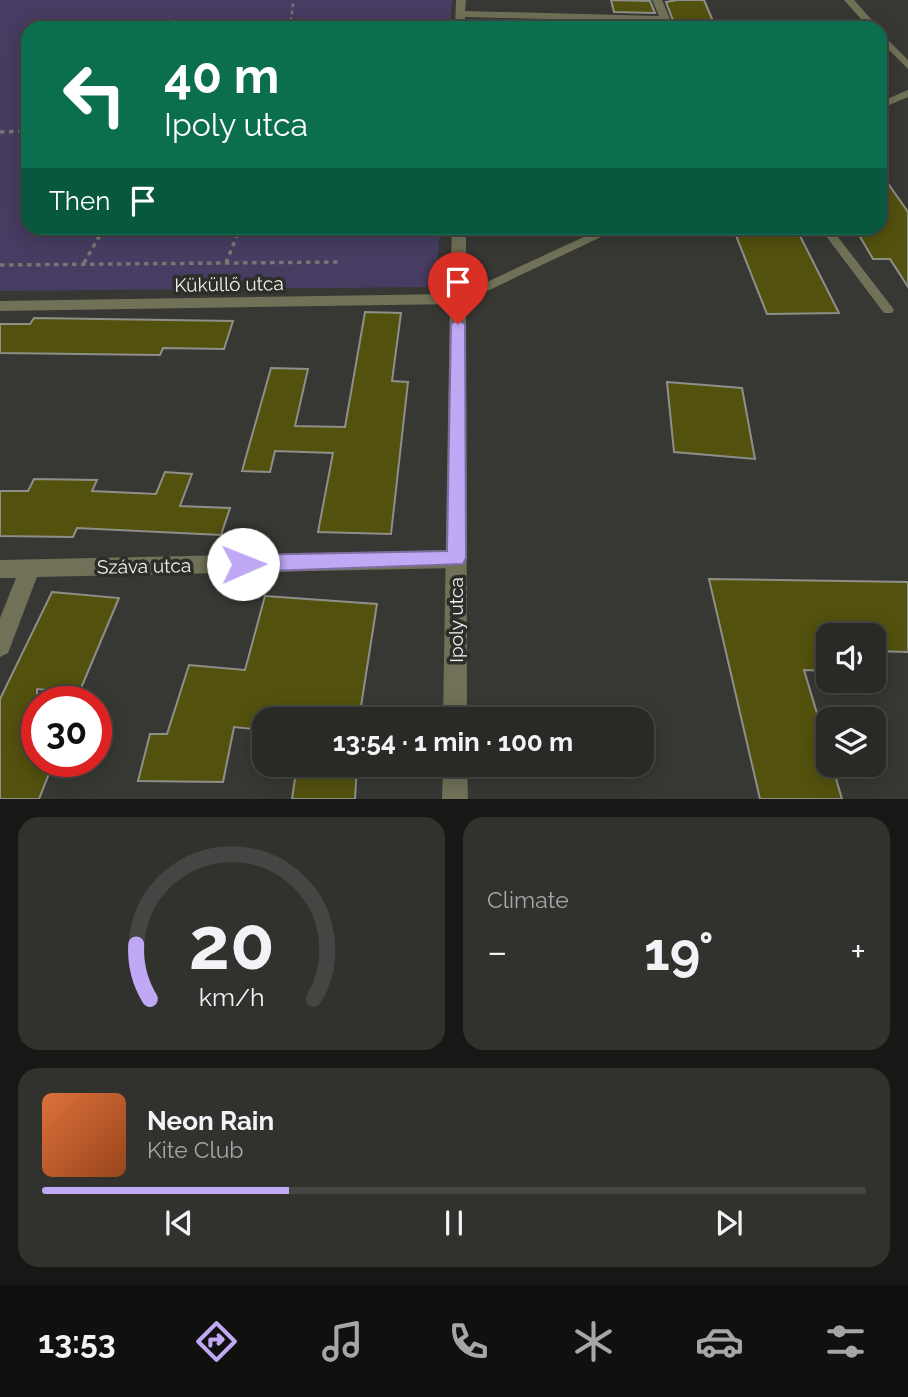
<!DOCTYPE html>
<meta charset="utf-8">
<style>
body{margin:0;font-family:Raleway,sans-serif;background:#31312e;color:#f1f3f6;height:100vh;display:flex;flex-direction:column;font-size:26px;white-space:nowrap}
*{box-sizing:border-box;margin:0}
p{font-size:23px;color:#a5a6a7}
.icon{flex:none;width:38px;height:38px;fill:none;stroke:currentColor;stroke-width:2;stroke-linecap:round;stroke-linejoin:round}
.map{position:relative;height:799px;overflow:hidden}
.sheet{display:flex;flex-direction:column;gap:18px;padding:18px;background:#171715;flex:1}
.sheet>*{flex:none}
.top-card{position:absolute;left:21px;top:21px;width:866px;height:214px;border-radius:21px;box-shadow:0 4px 18px #0003,0 0 0 2px #454543;background:#0b6e4f;color:#fff;overflow:hidden}
.fabs{position:absolute;left:816px;top:623px;display:grid;gap:14px}
.fabs a{display:grid;place-items:center;width:70px;height:70px;border-radius:14px;background:#292926;box-shadow:0 4px 18px #0003,0 0 0 2px #454543;font-size:35px}
.speed{position:absolute;left:21px;top:686px;display:flex;gap:14px;font-size:35px;font-weight:700;text-align:center}
.speed>*{display:grid;place-content:center;width:91px;height:91px;border-radius:50%;background:#292926;box-shadow:0 4px 18px #0003,0 0 0 2px #454543;line-height:1}
.speed .limit{border:10px solid #d22;background:#fff;color:#111}
.pin{position:absolute;display:grid;place-items:center;width:60px;height:60px;color:#fff;margin:-72px -30px;border-radius:50% 50% 50% 0;rotate:-45deg;box-shadow:0 0 7px #0007}
.pin .icon{rotate:45deg}
.me{position:absolute;width:77px;margin:-38px;rotate:89deg;stroke-linejoin:round;filter:drop-shadow(0 0 5px #0008)}
.turn{display:flex;align-items:center;gap:24px;height:147px;padding:0 28px;font-size:32px}
.turn .icon{width:91px;height:91px;stroke-width:2.5}
.turn b{display:block;font-size:49px;line-height:60px}
.then{display:flex;align-items:center;height:66px;padding:0 28px;background:#0003;gap:14px;font-size:26px}
.big{font-size:52px;font-weight:700;line-height:1.1}
.sheet .card{flex:1;display:flex;flex-direction:column;justify-content:center;gap:10px;min-width:0;padding:0 24px;border-radius:21px;background:#31312e}
.sheet .dial{align-items:center;gap:0}
.dial svg{height:182px;overflow:visible;fill:none;stroke:#454543;stroke-width:7;stroke-linecap:round;text-anchor:middle}
.dial text{fill:#f1f3f6;stroke:none}
.song{display:flex;align-items:center;gap:21px}
.cover{width:84px;height:84px;border-radius:10px;background:linear-gradient(135deg,hsl(20 70% 55%),hsl(20 70% 35%))}
.played{height:7px;border-radius:4px;background:linear-gradient(90deg,#bfa9f4 30%,#454543 30%)}
.keys{display:flex;justify-content:space-around;direction:ltr}
.heat{display:flex;justify-content:space-between;align-items:center;font-size:38px;direction:ltr}
.sheet .tiles{flex:1;display:grid;gap:18px;grid-template-columns:1fr 1fr}
.card:last-child{grid-column:span 2}
.trip{position:absolute;left:252px;top:707px;width:402px;height:70px;border-radius:21px;background:#292926;box-shadow:0 4px 18px #0003,0 0 0 2px #454543;font-weight:700;line-height:70px;text-align:center}
.tab-bar{display:flex;height:112px;justify-content:space-around;align-items:center;background:#10100f;color:#a5a6a7}
.tab-bar .icon{width:49px;height:49px}
.tab-bar .active{color:#bfa9f4}
.tab-bar b{font-size:32px;color:#f1f3f6}
.map>svg:first-child{display:block}
</style>
<div class="map">
<svg width="908" height="799" viewBox="0 0 908 799">
<rect width="100%" height="100%" fill="#373733"/>
<!-- green -->
<path fill="#473c61" d="M 0,0 L 452,0 L 450,28 L 28,28 L 28,228 L 440,228 L 436,287 L 0,291 Z"/>
<!-- building -->
<path fill="#52510e" stroke="#8f8f8a" stroke-width="2" d="M 611,0 L 650,1 L 655,13 L 614,12 Z
M 677,0 L 704,0 L 716,28 L 676,28 L 666,2 Z
M 880,172 L 908,212 L 908,287 L 890,259 L 873,259 L 855,228 L 880,228 Z
M 733,228 L 796,228 L 839,313 L 767,314 Z
M 365,312 L 401,313 L 392,381 L 408,382 L 391,534 L 318,532 L 333,453 L 275,451 L 270,472 L 242,471 L 271,368 L 308,369 L 295,426 L 345,427 Z
M 34,318 L 233,321 L 224,349 L 163,348 L 160,355 L 0,353 L 0,324 L 30,324 Z
M 667,382 L 742,388 L 755,459 L 674,452 Z
M 165,472 L 192,474 L 180,506 L 230,508 L 221,535 L 77,528 L 73,537 L 0,536 L 0,491 L 28,491 L 34,479 L 97,480 L 92,491 L 156,494 Z
M 709,579 L 908,582 L 908,652 L 873,651 L 873,635 L 828,635 L 828,671 L 804,670 L 828,750 L 828,765 L 832,765 L 842,799 L 760,799 Z
M 52,592 L 119,598 L 79,693 L 37,689 L 37,761 L 54,761 L 39,799 L 0,799 L 0,699 Z
M 265,596 L 377,604 L 359,719 L 264,719 L 264,730 L 234,727 L 223,782 L 138,781 L 150,734 L 167,734 L 189,665 L 245,670 Z
M 297,765 L 357,765 L 355,799 L 292,799 Z"/>
<g fill="none" stroke-linecap="round" stroke-linejoin="round">
<!-- path-far1 -->
<path stroke="#767672" stroke-width="2.5" stroke-dasharray="3.5 3.5" stroke-linecap="butt" d="M 161,28 L 169,16
M 290,28 L 293,3"/>
<!-- path -->
<path stroke="#767672" stroke-width="3.5" stroke-dasharray="4.5 4.5" stroke-linecap="butt" d="M 0,132 L 28,131
M 84,263 L 104,228
M 226,263 L 240,228
M 0,265 L 342,262"/>
<!-- service -->
<path fill="#707157" fill-rule="evenodd" d="M 820,228 L 831,228 L 892,307 L 894,310 L 892,313 L 884,313 Z"/>
<!-- minor -->
<path fill="#707157" fill-rule="evenodd" d="M 456,0 L 466,0 L 465,11 L 659,16 L 652,0 L 662,0 L 674,28 L 664,28 L 662,22 L 465,17 L 465,28 L 455,28 Z
M 844,0 L 854,0 L 879,28 L 869,28 Z
M 880,32 L 908,60 L 908,69 L 880,41 Z
M 452,228 L 466,228 L 466,299 L 458,304 L 0,311 L 0,301 L 450,294 Z
M 456,550 L 463,553 L 466,559 L 463,565 L 456,568 L 37,577 L 8,653 L 0,657 L 0,618 L 16,578 L 0,578 L 0,560 Z"/>
<!-- tertiary -->
<path fill="#707157" fill-rule="evenodd" d="M 908,90 L 908,97 L 880,109 L 880,102 Z
M 603,228 L 620,228 L 466,301 L 467,719 L 443,719 L 450,299 Z
M 443,765 L 467,765 L 468,799 L 442,799 Z"/>
</g>
<!-- route -->
<path fill="#bfa9f4" stroke="#7c6e9f" stroke-width="2" d="M 458,320 L 465,324 L 466,558 L 463,564 L 243,572 L 236,569 L 234,564 L 236,558 L 243,555 L 447,551 L 451,324 Z"/>
<g text-anchor="middle" dominant-baseline="central" stroke-width="7" stroke-linejoin="round" paint-order="stroke">
<!-- street labels -->
<g font-size="19" fill="#f0f0ed" stroke="#2d2d29">
<text transform="translate(229 284) rotate(-1)">Küküllő utca</text>
<text transform="translate(144 566) rotate(-1)">Száva utca</text>
<text transform="translate(456 620) rotate(-90)">Ipoly utca</text>
</g>
</g>
</svg>
<div class="fabs">
<a><svg class="icon" aria-label="sound" viewBox="0 0 24 24"><path d="M4 9h4l5-4v14l-5-4H4zM17 9q2 3 0 6"/></svg></a>
<a><svg class="icon" aria-label="layers" viewBox="0 0 24 24"><path d="M12 4l9 5-9 5-9-5zM3 14l9 5 9-5"/></svg></a>
</div>
<div class="speed"><div class="limit">30</div></div>
<div class="pin" style="left:458px;top:324px;background:#d93025"><svg class="icon" aria-label="arrive" viewBox="0 0 24 24"><path d="M6 21V4h12l-3 4 3 4H6"/></svg></div>
<svg class="me" style="left:243px;top:564px" viewBox="-20 -20 40 40"><circle r="19" fill="#fff"/><path d="M0-13L10 11 0 6-10 11z" fill="#bfa9f4"/></svg>
<div class="trip">13:54 · 1 min · 100 m</div>
<div class="top-card">
<div class="turn"><svg class="icon" aria-label="left" viewBox="0 0 24 24"><path d="M17 20v-9H6M10 6l-5 5 5 5"/></svg><div><b>40 m</b>Ipoly utca</div></div>
<div class="then">Then<svg class="icon" aria-label="arrive" viewBox="0 0 24 24"><path d="M6 21V4h12l-3 4 3 4H6"/></svg></div>
</div>
</div>
<section class="sheet">
<div class="tiles">
<div class="card dial"><svg viewBox="0 0 100 80">
<path d="M14 69A42 42 0 1 1 86 69"/>
<path d="M14 69A42 42 0 0 1 8 45" stroke="#bfa9f4"/>
<text x="50" y="56" font-size="32" font-weight="700">20</text>
<text x="50" y="72" font-size="11">km/h</text>
</svg></div>
<div class="card"><p>Climate</p>
<div class="heat"><a>−</a><b class="big">19°</b><a>+</a></div>
</div>
<div class="card">
<div class="song"><i class="cover"></i><div><b>Neon Rain</b><p>Kite Club</p></div></div>
<div class="played"></div>
<div class="keys"><svg class="icon" aria-label="previous" viewBox="0 0 24 24"><path d="M18 5L8 12l10 7zM5 5v14"/></svg><svg class="icon" aria-label="pause" viewBox="0 0 24 24"><path d="M8 5v14M16 5v14"/></svg><svg class="icon" aria-label="next" viewBox="0 0 24 24"><path d="M6 5l10 7-10 7zM19 5v14"/></svg></div>
</div>
</div>
</section>
<nav class="tab-bar">
<b>13:53</b>
<svg class="icon active" aria-label="directions" viewBox="0 0 24 24"><path d="M12 3l9 9-9 9-9-9zM9 14v-3h6M13 9l2 2-2 2"/></svg>
<svg class="icon" aria-label="music" viewBox="0 0 24 24"><path d="M9 18V5l10-2v13"/><circle cx="6" cy="18" r="3"/><circle cx="16" cy="16" r="3"/></svg>
<svg class="icon" aria-label="phone" viewBox="0 0 24 24"><path d="M5 4h4l2 5-3 2q2 4 5 5l2-3 5 2v4C11 20 4 13 5 4z"/></svg>
<svg class="icon" aria-label="climate" viewBox="0 0 24 24"><path d="M12 3v18M4 7l16 10M4 17L20 7"/></svg>
<svg class="icon" aria-label="car" viewBox="0 0 24 24"><path d="M5 17H2v-5l4-1 3-4h7l3 4 3 1v5h-3M9 17h6M6 11h13"/><circle cx="7" cy="17" r="2"/><circle cx="17" cy="17" r="2"/></svg>
<svg class="icon" aria-label="filters" viewBox="0 0 24 24"><path d="M4 7h16M4 17h16"/><circle cx="9" cy="7" r="2"/><circle cx="15" cy="17" r="2"/></svg>
</nav>
